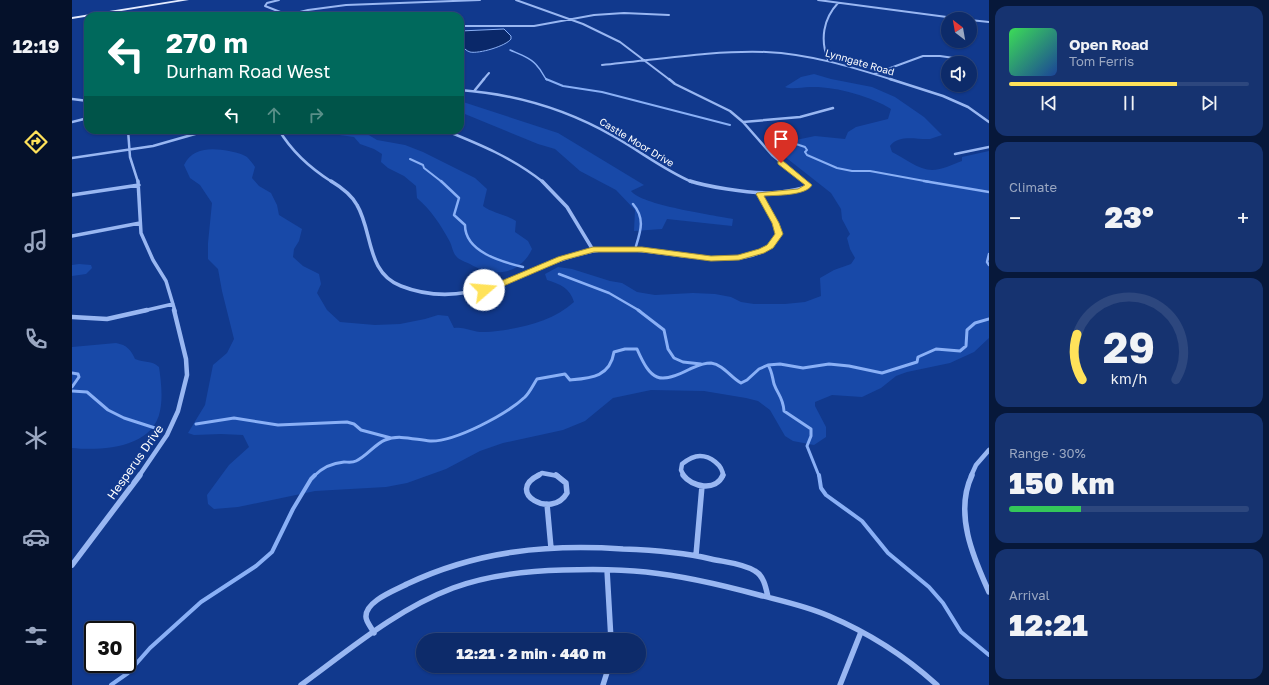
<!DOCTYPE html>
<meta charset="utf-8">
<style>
body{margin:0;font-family:"Golos Text",sans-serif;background:#163370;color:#f1f3f6;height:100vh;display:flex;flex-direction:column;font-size:15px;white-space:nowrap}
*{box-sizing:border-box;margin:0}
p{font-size:13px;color:#9aa7c1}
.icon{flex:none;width:22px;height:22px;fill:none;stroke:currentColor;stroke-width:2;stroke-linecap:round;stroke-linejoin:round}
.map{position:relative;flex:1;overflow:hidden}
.sheet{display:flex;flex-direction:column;gap:6px;padding:6px;background:#07183a;width:280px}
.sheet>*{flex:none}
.guide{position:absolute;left:12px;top:12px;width:380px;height:122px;border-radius:12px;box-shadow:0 1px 3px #0004,0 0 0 1px #2d477e;background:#00695c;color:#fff;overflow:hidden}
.needle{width:26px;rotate:329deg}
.tools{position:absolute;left:869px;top:12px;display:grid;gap:8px}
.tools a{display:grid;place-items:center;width:36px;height:36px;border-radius:50%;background:#0d2b6a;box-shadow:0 1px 3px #0004,0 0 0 1px #2d477e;font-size:20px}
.speed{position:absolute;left:12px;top:621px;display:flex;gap:8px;font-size:20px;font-weight:700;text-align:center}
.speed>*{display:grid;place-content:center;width:52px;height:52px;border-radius:50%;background:#0d2b6a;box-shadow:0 1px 3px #0004,0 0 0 1px #2d477e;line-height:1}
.speed .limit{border:2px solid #111;border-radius:6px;background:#fff;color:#111}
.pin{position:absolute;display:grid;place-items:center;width:34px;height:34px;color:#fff;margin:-41px -17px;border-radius:50% 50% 50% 0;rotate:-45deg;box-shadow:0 0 4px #0007}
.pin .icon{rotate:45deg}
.me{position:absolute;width:44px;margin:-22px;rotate:72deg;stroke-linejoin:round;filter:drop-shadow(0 0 3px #0008)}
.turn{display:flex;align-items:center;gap:14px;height:84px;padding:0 16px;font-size:18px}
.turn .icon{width:52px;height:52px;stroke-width:2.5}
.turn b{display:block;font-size:28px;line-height:34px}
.lanes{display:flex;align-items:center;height:38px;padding:0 16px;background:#0003;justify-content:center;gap:20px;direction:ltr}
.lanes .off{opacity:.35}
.big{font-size:30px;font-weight:800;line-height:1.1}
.sheet .tile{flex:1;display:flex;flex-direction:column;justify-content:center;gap:6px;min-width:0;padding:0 14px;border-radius:12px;background:#163370}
.sheet .dial{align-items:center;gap:0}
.dial svg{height:104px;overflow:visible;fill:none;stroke:#2d477e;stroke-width:7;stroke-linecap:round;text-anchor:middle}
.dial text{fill:#f1f3f6;stroke:none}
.song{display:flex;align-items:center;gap:12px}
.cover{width:48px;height:48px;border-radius:6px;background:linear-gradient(135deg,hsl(130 70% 55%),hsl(220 70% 35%))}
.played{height:4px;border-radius:2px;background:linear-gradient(90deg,#ffe25a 70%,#2d477e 70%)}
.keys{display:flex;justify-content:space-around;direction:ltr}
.heat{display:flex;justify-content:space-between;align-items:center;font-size:22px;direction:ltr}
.charge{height:6px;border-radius:3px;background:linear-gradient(90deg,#34c759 30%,#2d477e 0)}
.trip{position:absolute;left:344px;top:633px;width:230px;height:40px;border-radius:20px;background:#0d2b6a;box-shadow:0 1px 3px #0004,0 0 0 1px #2d477e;font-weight:800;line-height:40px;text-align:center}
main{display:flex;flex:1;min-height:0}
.dock{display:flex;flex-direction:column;width:72px;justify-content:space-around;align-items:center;background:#05112a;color:#9aa7c1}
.dock .icon{width:28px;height:28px}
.dock .selected{color:#ffe25a}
.dock b{font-size:18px;color:#f1f3f6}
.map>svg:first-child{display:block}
</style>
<main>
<nav class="dock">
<b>12:19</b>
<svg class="icon selected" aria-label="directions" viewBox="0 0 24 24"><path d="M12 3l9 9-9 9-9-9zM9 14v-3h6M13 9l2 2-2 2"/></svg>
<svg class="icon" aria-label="music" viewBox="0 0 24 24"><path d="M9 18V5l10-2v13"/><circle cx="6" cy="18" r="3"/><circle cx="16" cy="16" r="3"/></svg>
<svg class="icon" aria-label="phone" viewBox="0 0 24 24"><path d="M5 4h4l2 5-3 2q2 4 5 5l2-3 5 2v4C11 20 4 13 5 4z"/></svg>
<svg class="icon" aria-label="climate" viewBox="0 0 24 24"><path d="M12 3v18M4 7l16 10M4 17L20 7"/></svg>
<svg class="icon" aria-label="car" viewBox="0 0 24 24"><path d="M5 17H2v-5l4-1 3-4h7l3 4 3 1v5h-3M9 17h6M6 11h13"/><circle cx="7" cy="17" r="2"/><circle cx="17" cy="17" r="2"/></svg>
<svg class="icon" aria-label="filters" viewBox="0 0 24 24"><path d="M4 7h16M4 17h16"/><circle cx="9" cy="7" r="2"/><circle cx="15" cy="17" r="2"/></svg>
</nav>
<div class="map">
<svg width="917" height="685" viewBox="0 0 917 685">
<rect width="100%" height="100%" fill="#11398d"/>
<!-- green -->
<path fill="#1849a8" d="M 742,74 L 759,79 L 800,87 L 823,97 L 852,117 L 870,135 C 866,136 862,138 858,139 C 845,140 827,134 818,146 L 820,152 C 832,158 847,170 860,170 C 870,170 881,164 890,161 L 890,157 L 917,151 L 917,338 L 902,352 L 878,363 L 835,372 L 824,376 L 809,388 L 790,397 L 760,395 L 743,402 L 743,406 L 754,427 L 754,437 L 742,445 L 721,441 L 713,436 L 698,410 L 686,401 L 674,398 L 632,391 L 579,390 L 541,398 L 513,421 L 491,430 L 431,443 L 408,451 L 374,469 L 335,483 L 314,487 L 243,491 L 166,507 L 142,509 L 136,504 L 135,495 L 157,465 L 177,447 L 171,435 L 149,434 L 122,435 L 116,433 L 133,405 L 141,365 L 155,353 L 162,339 L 150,291 L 146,269 L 136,259 L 136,243 L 140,203 L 128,185 L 118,178 L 112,165 C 121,147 140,148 157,151 C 162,152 171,154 175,157 C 178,160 181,164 183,167 L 180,178 L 187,186 L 199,193 L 205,205 L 207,215 L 230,229 L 227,241 L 222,249 L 221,257 L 231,266 L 247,274 L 249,284 L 245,293 L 255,310 L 268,322 L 303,325 L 328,324 L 353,319 L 366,315 L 376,316 L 382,328 C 393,326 402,333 413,332 C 443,330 479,323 502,302 C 498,288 488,284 475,280 L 473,274 L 486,267 L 500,269 L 538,281 L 550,283 L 565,292 L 583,295 L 621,293 L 643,294 L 659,297 L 669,302 L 682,304 L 713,304 L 733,302 L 749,296 L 748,278 L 762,270 L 779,264 L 783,258 L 778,249 L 775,238 L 778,234 L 770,219 L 769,209 L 759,193 L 703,149 L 700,145 L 743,136 L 773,139 L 776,132 L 784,127 L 816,119 L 819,109 C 799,96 762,86 738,87 C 729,87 721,90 713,87 L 729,77 Z
M 388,101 L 486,133 L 572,185 L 559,191 C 569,205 641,215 661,219 L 660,226 L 595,219 L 590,229 L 562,231 L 563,210 L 544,190 L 508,171 L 483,149 L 466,144 L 388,112 Z
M 260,130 L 298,130 L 295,134 L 305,140 L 333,145 L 351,152 L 403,178 L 415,189 L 411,206 C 420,213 433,214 444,221 L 443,232 L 456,241 L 460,249 C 448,275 421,278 398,264 C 394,262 387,260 384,256 C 381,253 380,246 378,242 C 369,225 359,210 345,198 L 344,186 L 332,176 L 316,168 L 309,162 L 310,154 L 302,149 L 288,144 L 282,137 L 267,135 Z
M 7,264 L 19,265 L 20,268 L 14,274 L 0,276 L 0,265 Z
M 44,343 C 55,345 59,350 63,359 C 73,363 79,360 87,367 C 89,381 91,397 88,411 C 81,448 30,451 0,448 L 0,347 Z"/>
<!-- water -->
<path fill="#0a2869" stroke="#8ab0f6" d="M 432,29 L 439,36 L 439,39 C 434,46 407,54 398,52 C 394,51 391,47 388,44 L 388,31 Z"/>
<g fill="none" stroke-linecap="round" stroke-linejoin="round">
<!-- stream-far4 -->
<path stroke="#8ab0f6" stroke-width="1.5" d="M 438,50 C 447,54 460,58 466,67 C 470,71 471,76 475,80"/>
<!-- stream-far3 -->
<path stroke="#8ab0f6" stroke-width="2" d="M 474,79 L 491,86 L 530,92 L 658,125
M 721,143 L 733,147 L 735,150 L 733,152 L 735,155 L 765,168 L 780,171 L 798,171 L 858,182
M 338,159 L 351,165 L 352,168 L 370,182"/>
<!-- stream-far2 -->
<path stroke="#8ab0f6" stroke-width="2.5" d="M 369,181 L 387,198 L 382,215 L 393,225 C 393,252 430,262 451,267
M 852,181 L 917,192
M 561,204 C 573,218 569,230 564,246
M 917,254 L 915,262 L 917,265
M 487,274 L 537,293 L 568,311"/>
<!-- stream-far1 -->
<path stroke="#8ab0f6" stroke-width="3" d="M 566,310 L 592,330 L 596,349 L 602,358 L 611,362 L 629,364
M 696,365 C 700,371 700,376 702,384 C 706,395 711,397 712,411 L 739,429 L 739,436 L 735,446 L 747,476
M 0,373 L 6,374 L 7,377 L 0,387
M 0,391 L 15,392 L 36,410 L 52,418 L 83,428
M 124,424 L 162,418 L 206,425 L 275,422 L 282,424 L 289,430 L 319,438
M 242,476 C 251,467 260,463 272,462 C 276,462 280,463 284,461 C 295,456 303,444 313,440 C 327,434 344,440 358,441 C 383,442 435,414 453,397 C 458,392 461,385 465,379 L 493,374 L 498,380 C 519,378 538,377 542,352 L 553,349 L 565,349 C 579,381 587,385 618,369 C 625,366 630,363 639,363 C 652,365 658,377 669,383 L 675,380 L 687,369 L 696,365 L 708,364 L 731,368 L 757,364 L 777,366 L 810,373 L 845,362 L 846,357 L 864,349 L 888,351 L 894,346 L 895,330 L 903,323 L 917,319"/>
<!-- stream -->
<path stroke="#8ab0f6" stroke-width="4" d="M 747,475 L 749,488 L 754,495 L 790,521 L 816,553 L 857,587 L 871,603 L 889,632 L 917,655
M 39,685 L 56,673 L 78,648 L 129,602 L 184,566 L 200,552 L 221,509 L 239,479 L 243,475"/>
<!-- minor-far4 -->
<path stroke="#99b7f2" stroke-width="2" d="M 207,0 L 195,3 L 193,6 L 216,15
M 444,0 L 511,24 L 548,42 L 598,80
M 746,0 L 890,19
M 212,16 L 236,10 L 274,5 L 408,0
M 898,20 L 917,22
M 388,26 L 462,26 L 522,15 L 552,13 L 597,15
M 756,60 C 748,40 751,19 766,3
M 530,65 C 583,60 642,50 694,52 C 738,54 780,67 821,80
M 802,74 L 851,56 L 868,56 L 889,59
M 411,80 L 417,73"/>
<!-- minor-far3 -->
<path stroke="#99b7f2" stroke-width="2.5" d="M 597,79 L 603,84 L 658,111 L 671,122 L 700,155 L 733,182
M 818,79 L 871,96 L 896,107 L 917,122
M 388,90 C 442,94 494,109 541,136 C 568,151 592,170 620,182
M 403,90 L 412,79
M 0,99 L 16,101
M 0,122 L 16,118
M 671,122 L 728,117 L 761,108
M 56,130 L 58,157 L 66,182
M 207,130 C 220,152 238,168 260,182
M 372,130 C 407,144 441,158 471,182
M 883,154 L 917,147
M 0,158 L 81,146 L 137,130"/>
<!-- minor-far2 -->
<path stroke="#99b7f2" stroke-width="3.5" d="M 66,181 L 69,233 L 81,260 L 94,281 L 103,311
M 259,181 C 269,187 279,194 285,205 C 301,232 294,273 329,286 C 405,316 461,257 535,249 C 576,245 666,275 698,246 C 701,242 704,238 707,234 L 704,223 L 687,194
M 470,181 L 495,207 L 521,250
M 618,181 C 630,185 642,187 655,189 C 685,194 705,195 735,187 L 737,185 L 732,181
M 0,195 L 67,185
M 0,236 L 68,223
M 71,311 L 101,304"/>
<!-- minor-far1 -->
<path stroke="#99b7f2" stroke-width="4.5" d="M 0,317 L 35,319 L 75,310
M 67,476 L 95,435 L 106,411 L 115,375 L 114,359 L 102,310
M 465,476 L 470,473 L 486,476
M 612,476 L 609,470 L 610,464 C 615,460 621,456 628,456 C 638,456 651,465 651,476
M 899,476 L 904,465 L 917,450"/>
<!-- minor -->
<path stroke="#99b7f2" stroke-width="5.5" d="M 467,475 C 432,492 480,520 495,493 L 494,483 L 484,475
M 611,475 C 620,487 644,492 651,475
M 900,475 C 882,513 901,557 917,592
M 475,504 L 479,548
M 624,555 L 630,486
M 0,565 L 68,475
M 535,570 L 539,640
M 302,633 C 300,628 294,622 294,617 C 293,601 324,590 335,584 C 405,551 474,544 551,549 C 580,550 610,552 639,559 C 652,562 670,563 683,571 C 692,576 694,588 696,597
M 229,685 C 277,650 325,609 381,588 C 416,575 454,571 491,570 C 518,569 547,569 574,572 C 612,576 650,585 687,595 C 710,601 734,606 757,616 C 797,633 833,656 865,685
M 531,685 L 537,666
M 768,685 L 789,632"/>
<!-- primary -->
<path fill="#e4ebff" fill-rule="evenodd" d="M 106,0 L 117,0 L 0,19 L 0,17 Z"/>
</g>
<!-- route -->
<path fill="#ffe25a" stroke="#a6933a" d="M 706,161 L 711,161 L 740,185 C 734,196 704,195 692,196 L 707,223 L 711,234 L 701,248 L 692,253 L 667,260 L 639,261 L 570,252 L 522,252 L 492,260 L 429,287 L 412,292 L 408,290 L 486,257 L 521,247 L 570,247 L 639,256 L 666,255 L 687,249 L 695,245 L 703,234 L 700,223 L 684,194 L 685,193 L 726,189 L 733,185 L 706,164 Z"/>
<g text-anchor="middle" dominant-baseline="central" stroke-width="4" stroke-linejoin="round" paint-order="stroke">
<!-- far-street labels -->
<g font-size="10" fill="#fff" stroke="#11398d">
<text transform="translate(788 62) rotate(16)">Lynngate Road</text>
<text transform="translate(565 142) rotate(31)">Castle Moor Drive</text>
</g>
<!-- street labels -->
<g font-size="12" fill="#fff" stroke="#11398d">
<text transform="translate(63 462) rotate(-55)">Hesperus Drive</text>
</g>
</g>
</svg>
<div class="tools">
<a><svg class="needle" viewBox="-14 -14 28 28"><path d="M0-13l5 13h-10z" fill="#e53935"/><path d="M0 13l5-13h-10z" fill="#9aa7c1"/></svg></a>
<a><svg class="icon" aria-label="sound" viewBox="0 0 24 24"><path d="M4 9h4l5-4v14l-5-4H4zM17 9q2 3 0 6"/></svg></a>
</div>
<div class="speed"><div class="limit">30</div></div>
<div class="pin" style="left:709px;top:163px;background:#d93025"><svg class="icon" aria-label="arrive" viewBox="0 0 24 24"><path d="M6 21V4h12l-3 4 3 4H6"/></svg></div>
<svg class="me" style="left:412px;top:290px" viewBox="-20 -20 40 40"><circle r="19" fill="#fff"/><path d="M0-13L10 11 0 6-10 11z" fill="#ffe25a"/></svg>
<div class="trip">12:21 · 2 min · 440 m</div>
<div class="guide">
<div class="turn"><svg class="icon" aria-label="left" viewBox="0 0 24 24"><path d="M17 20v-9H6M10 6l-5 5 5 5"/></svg><div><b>270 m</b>Durham Road West</div></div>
<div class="lanes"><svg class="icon" aria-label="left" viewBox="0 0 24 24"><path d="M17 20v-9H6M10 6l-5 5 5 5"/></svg><svg class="icon off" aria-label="ahead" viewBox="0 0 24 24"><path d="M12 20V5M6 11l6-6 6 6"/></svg><svg class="icon off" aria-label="right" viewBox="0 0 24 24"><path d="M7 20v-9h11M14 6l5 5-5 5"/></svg></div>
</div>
</div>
<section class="sheet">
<div class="tile">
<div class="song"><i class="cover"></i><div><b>Open Road</b><p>Tom Ferris</p></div></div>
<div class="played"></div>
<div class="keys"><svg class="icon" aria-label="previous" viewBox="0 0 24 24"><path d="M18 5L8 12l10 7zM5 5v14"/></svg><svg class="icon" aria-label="pause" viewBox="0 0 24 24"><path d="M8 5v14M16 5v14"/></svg><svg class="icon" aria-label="next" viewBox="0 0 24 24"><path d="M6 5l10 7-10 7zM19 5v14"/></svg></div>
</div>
<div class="tile"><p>Climate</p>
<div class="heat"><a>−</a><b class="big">23°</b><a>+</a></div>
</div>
<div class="tile dial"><svg viewBox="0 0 100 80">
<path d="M14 69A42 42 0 1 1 86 69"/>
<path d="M14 69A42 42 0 0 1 10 34" stroke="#ffe25a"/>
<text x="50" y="56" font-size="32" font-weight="700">29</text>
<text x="50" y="72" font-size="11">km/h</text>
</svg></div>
<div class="tile"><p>Range · 30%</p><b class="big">150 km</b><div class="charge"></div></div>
<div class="tile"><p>Arrival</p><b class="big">12:21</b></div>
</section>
</main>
